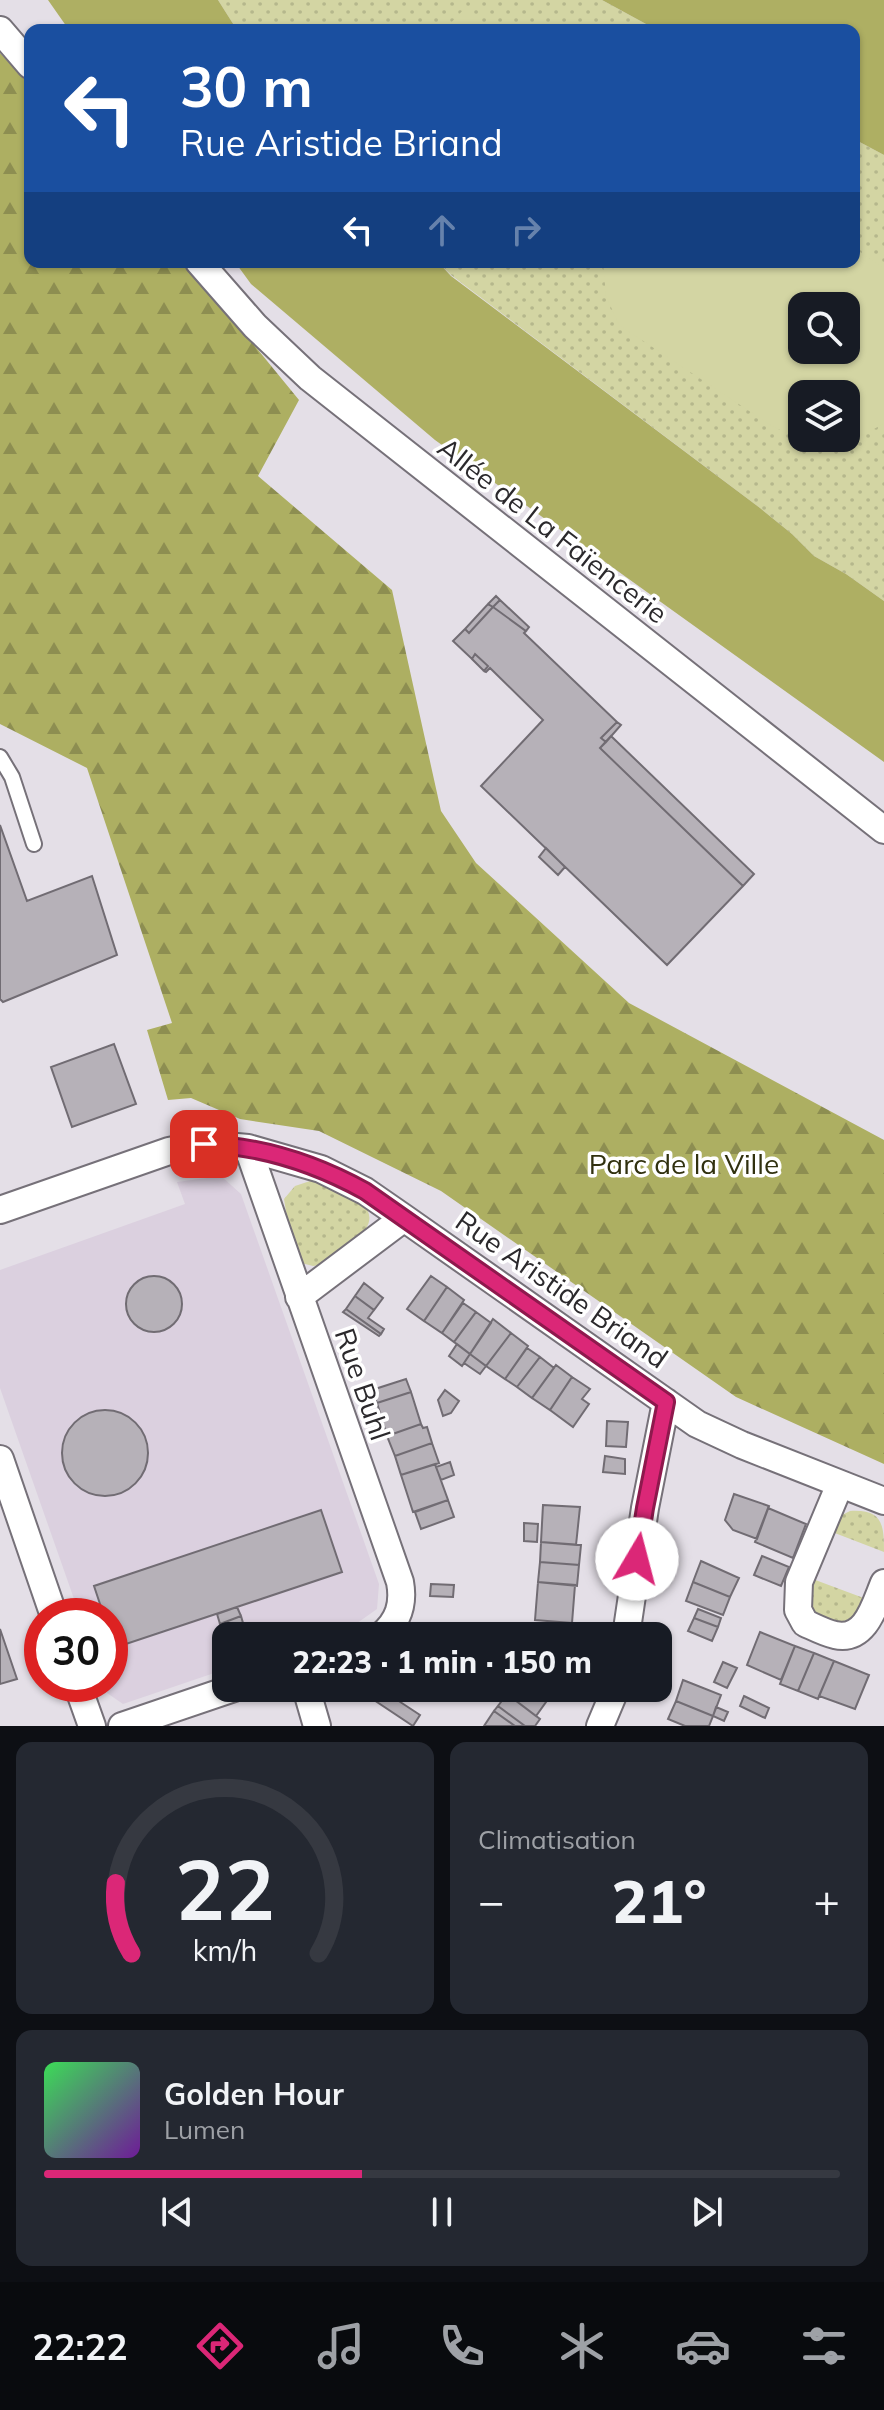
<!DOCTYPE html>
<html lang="fr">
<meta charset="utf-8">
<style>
body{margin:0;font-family:Mulish,sans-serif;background:#242831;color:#f1f3f6;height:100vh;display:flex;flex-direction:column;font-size:30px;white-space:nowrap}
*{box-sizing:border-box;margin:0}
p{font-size:26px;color:#9ea1a6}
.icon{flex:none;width:44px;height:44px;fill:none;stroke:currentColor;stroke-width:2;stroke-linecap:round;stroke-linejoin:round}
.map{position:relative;height:1726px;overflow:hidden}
.drawer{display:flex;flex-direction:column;gap:16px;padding:16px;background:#0d0f14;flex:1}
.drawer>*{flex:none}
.guide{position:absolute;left:24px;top:24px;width:836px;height:244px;border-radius:16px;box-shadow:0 2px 6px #0004;background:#1a4fa0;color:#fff;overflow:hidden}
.tools{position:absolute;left:788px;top:292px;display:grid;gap:16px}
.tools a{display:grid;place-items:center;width:72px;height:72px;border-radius:16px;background:#171b24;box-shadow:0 2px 6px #0004;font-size:40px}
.speed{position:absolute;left:24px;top:1598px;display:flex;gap:16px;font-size:40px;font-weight:700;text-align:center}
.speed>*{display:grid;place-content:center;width:104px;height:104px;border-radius:50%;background:#171b24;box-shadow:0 2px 6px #0004;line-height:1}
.speed .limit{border:12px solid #d22;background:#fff;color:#111}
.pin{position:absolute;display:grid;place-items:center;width:68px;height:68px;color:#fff;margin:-34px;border-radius:16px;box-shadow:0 4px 12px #0006}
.me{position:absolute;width:88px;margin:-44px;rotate:8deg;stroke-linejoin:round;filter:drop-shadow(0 0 6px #0008)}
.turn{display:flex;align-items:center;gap:28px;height:168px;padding:0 24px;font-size:36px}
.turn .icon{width:104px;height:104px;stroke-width:2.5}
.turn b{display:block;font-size:56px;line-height:68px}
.lanes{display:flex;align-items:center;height:76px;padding:0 24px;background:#0003;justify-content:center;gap:40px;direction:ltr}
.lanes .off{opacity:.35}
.big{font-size:60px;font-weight:800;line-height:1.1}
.drawer .widget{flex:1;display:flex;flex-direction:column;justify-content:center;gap:12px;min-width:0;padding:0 28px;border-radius:16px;background:#242831}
.drawer .dial{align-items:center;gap:0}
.dial svg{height:208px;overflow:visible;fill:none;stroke:#363941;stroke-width:7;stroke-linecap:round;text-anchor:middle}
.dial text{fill:#f1f3f6;stroke:none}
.song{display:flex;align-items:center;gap:24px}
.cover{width:96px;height:96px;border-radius:12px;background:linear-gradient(135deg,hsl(130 70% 55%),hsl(280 70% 35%))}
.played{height:8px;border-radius:4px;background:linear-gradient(90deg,#db2777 40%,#363941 40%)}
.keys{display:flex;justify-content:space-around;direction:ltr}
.heat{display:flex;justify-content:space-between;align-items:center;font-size:44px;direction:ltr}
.drawer .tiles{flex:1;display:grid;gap:16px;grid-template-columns:1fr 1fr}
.widget:last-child{grid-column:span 2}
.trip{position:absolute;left:212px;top:1622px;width:460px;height:80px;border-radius:16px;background:#171b24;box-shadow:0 2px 6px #0004;font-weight:800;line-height:80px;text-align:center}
.dock{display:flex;height:128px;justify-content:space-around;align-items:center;background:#090b0e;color:#9ea1a6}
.dock .icon{width:56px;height:56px}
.dock .current{color:#db2777}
.dock b{font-size:36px;color:#f1f3f6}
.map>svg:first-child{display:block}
</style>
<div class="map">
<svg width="884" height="1726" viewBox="0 0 884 1726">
<defs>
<pattern id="green-dots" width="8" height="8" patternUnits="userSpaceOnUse" patternTransform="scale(2)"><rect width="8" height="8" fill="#d3d5a3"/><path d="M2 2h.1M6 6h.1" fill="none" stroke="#b5b78c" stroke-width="1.8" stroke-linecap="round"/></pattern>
<pattern id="forest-firs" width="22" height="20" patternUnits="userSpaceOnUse" patternTransform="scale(2)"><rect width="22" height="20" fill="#adaf62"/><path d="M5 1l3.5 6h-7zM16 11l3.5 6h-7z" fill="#8d8e51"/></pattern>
</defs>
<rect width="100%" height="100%" fill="#e4dfe7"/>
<!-- built -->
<path fill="#dbd0df" d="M 221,1176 L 241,1194 L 379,1584 L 377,1609 L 353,1626 L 324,1636 L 226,1636 L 226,1669 L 123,1704 L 107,1693 L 103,1684 L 110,1684 L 110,1616 L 80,1616 L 0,1388 L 0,1270 L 185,1204 L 177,1182 Z"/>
<!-- green -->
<path fill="url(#green-dots)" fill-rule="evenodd" d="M 218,0 L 602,0 L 657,30 L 237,30 Z
M 854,139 L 884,155 L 884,601 L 846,574 L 814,556 L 792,534 L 760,508 L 451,275 L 438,262 L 854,262 ZM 802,306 L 846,306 L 846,350 L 802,350 ZM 802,394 L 846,394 L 846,438 L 802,438 Z
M 313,1180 C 332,1188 385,1201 365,1230 L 320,1265 L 313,1266 L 297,1262 L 293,1255 L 284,1199 L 295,1186 Z
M 850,1511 C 883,1509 884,1525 884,1552 L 827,1530 L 840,1516 Z
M 810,1578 L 869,1600 C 850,1625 835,1630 810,1607 Z"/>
<!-- forest -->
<path fill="url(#forest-firs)" d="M 0,53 L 30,85 L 30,262 L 186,262 L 299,400 L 258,476 L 392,590 L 441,811 L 476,863 L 629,1003 L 884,1140 L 884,1464 L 736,1397 L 441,1191 L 319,1131 L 240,1119 L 191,1098 L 168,1100 L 147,1030 L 172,1023 L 87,768 L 0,724 Z"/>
<!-- pitch -->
<path fill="#d3d5a3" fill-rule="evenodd" d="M 464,9 L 485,30 L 444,30 Z
M 854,248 L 884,268 L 884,423 C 842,450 815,448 772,426 L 619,325 L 606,296 L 603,262 L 854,262 ZM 802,306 L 846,306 L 846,350 L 802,350 ZM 802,394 L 846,394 L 846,438 L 802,438 Z"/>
<!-- water -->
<path fill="#aeaf63" d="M 48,0 L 218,0 L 237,30 L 69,30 Z
M 602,0 L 884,0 L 884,155 L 854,139 L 854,30 L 657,30 Z
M 235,262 L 438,262 L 451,276 L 760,508 L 792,534 L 814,556 L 846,574 L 884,601 L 884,762 L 435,440 L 251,284 Z"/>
<!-- building -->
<path fill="#b6b1b8" stroke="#716c73" stroke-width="2" d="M 496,596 L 500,600 L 493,607 L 488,604 Z
M 500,600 L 529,627 L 526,631 L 493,607 Z
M 488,604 L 493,607 L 469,633 L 465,629 Z
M 493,607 L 526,631 L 524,633 L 617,722 L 601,738 L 606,742 L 600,748 L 743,886 L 667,965 L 481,786 L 543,720 L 490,668 L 486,672 L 484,671 L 488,666 L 475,654 L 472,659 L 453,641 L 465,629 L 469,633 Z
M 475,654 L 488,666 L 484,671 L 472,659 Z
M 617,722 L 621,725 L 606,742 L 601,738 Z
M 611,736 L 754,874 L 743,886 L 600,748 Z
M 0,825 L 27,901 L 92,876 L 117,955 L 3,1002 L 0,999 Z
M 546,848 L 565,867 L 558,875 L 539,857 Z
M 114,1044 L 136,1104 L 72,1127 L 51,1067 Z
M126 1304a28 28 0 1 1 56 0a28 28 0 1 1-56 0Z
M 431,1276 L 447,1287 L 424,1321 L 407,1309 Z
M 364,1283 L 383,1298 L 374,1310 L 355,1296 Z
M 447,1287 L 464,1300 L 442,1333 L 424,1321 Z
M 355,1296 L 374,1310 L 368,1318 L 384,1329 L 381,1334 L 346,1309 Z
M 463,1303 L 476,1312 L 454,1342 L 442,1333 Z
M 346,1309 L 381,1334 L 379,1336 L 343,1312 Z
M 476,1312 L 491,1323 L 470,1354 L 454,1342 Z
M 493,1319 L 511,1333 L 486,1366 L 470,1354 Z
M 511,1333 L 528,1346 L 505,1379 L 486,1366 Z
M 457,1344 L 470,1354 L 462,1366 L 449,1356 Z
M 527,1348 L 540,1357 L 517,1387 L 505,1379 Z
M 470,1354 L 486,1366 L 480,1374 L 464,1363 Z
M 540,1357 L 554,1368 L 532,1398 L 517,1387 Z
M 556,1365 L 572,1377 L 550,1410 L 532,1398 Z
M 572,1377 L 590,1389 L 582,1399 L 589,1404 L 573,1427 L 550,1410 Z
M 406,1379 L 411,1392 L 377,1403 L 372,1390 Z
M 445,1390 L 459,1401 L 451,1413 L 443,1416 L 438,1400 Z
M 411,1392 L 421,1424 L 387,1436 L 377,1403 Z
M62 1453a43 43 0 1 1 86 0a43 43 0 1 1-86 0Z
M 607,1421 L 628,1422 L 626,1447 L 606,1446 Z
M 421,1424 L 423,1428 L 427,1427 L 432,1443 L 395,1456 L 387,1436 Z
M 432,1443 L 439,1463 L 401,1475 L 395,1456 Z
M 605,1456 L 625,1459 L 625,1474 L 603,1472 Z
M 450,1462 L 454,1475 L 441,1480 L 436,1467 Z
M 435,1464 L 448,1500 L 413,1512 L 401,1475 Z
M 734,1494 L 769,1506 L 757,1539 L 733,1530 L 725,1520 Z
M 448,1500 L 454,1517 L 421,1529 L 415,1512 Z
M 543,1505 L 580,1507 L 576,1545 L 541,1542 Z
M 768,1508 L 806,1524 L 793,1558 L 755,1542 Z
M 321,1510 L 342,1572 L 114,1648 L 110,1634 L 110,1616 L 104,1616 L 94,1586 Z
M 524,1523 L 538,1524 L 537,1542 L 524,1541 Z
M 541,1542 L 581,1545 L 579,1565 L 540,1562 Z
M 762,1556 L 789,1567 L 781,1586 L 754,1575 Z
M 701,1561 L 739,1578 L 730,1597 L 693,1582 Z
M 540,1562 L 579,1565 L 577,1586 L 538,1582 Z
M 538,1582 L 575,1585 L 572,1623 L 535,1620 Z
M 693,1582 L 730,1597 L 723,1615 L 686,1601 Z
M 431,1584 L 454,1585 L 453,1597 L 430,1596 Z
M 237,1607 L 241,1616 L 220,1624 L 217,1614 Z
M 698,1609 L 721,1618 L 718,1627 L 694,1618 Z
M 241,1616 L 243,1623 L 223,1631 L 220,1624 Z
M 694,1618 L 718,1627 L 712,1641 L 688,1631 Z
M 0,1629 L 17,1679 L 0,1684 Z
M 760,1632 L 795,1646 L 781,1680 L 747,1665 Z
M 795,1646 L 814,1653 L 798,1691 L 780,1684 Z
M 814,1653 L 834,1661 L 818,1699 L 798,1691 Z
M 834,1661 L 869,1675 L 855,1709 L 819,1696 Z
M 723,1662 L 737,1668 L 727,1688 L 714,1682 Z
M 683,1680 L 721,1695 L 713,1716 L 676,1701 Z
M 379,1688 L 420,1715 L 413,1726 L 371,1698 Z
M 511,1688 L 556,1688 L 536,1716 L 507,1694 Z
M 507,1694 L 540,1719 L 535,1726 L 525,1726 L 498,1706 Z
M 744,1696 L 769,1708 L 765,1718 L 740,1706 Z
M 676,1701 L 713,1716 L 709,1726 L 685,1726 L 668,1719 Z
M 498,1706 L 525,1726 L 515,1726 L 494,1711 Z
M 716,1707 L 728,1712 L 724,1721 L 713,1716 Z
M 494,1711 L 515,1726 L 484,1726 Z"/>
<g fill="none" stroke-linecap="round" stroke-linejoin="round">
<defs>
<path id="lane" d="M 0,757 L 12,777 L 34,844"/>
<path id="street" d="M 0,30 L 30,65
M 199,262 L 255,326 L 310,378 L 884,830
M 248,1148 L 400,1582 C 404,1604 399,1621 381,1636
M 0,1210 L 169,1151 L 204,1144 L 248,1148 L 321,1169 L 365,1191 L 404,1218 L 697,1424 L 742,1445 L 884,1501
M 299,1297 L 404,1218
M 0,1459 L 54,1616
M 840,1484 L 799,1582 L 798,1610 L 805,1623 C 814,1627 825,1633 835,1635 C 866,1642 875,1604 884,1583
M 626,1636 L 645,1508 L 666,1402
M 77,1684 L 92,1726
M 306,1688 L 317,1726
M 122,1726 L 234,1688
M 600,1726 L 616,1688"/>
</defs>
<!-- lane casing -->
<use href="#lane" stroke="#767179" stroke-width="18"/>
<!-- street casing -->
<use href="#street" stroke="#767179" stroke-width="30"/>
<!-- lane -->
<use href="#lane" stroke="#fff" stroke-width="14"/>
<!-- street -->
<use href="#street" stroke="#fff" stroke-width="26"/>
</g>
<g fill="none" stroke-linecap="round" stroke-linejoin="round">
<defs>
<path id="route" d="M 204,1144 C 260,1146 316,1164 365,1191 L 666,1402 L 645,1508 L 637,1559"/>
</defs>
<!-- route casing -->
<use href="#route" stroke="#8e194d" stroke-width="20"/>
<!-- route -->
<use href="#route" stroke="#db2777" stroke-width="14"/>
</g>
<g text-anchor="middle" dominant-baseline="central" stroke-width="7" stroke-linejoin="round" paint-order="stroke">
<!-- street labels -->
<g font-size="28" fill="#2b292c" stroke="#fff">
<text transform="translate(553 530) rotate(38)">Allée de La Faïencerie</text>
<text transform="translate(562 1289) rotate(35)">Rue Aristide Briand</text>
<text transform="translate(363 1384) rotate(71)">Rue Buhl</text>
</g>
<!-- park labels -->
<g font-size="28" fill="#31310f" stroke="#fff">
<text x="684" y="1163">Parc de la Ville</text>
</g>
</g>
</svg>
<div class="tools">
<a><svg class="icon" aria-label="search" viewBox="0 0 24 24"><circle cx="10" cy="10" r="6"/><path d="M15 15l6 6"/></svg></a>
<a><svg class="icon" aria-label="layers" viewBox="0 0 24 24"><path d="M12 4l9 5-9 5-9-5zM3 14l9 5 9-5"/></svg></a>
</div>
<div class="speed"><div class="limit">30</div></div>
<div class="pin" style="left:204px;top:1144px;background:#d93025"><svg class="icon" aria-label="arrive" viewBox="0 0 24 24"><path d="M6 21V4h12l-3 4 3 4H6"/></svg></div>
<svg class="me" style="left:637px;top:1559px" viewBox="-20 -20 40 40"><circle r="19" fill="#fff"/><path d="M0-13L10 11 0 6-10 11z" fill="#db2777"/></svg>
<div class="trip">22:23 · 1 min · 150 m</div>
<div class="guide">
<div class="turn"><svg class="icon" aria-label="left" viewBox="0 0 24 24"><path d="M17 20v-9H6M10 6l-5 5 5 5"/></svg><div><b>30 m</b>Rue Aristide Briand</div></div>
<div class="lanes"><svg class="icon" aria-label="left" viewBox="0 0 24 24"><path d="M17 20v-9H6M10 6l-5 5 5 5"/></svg><svg class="icon off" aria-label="ahead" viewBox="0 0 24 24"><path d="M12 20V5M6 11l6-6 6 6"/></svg><svg class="icon off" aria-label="right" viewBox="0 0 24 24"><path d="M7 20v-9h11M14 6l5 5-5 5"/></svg></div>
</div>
</div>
<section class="drawer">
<div class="tiles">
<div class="widget dial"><svg viewBox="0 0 100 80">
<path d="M14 69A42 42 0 1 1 86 69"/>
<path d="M14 69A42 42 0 0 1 8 42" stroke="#db2777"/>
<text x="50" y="56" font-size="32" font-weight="700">22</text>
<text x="50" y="72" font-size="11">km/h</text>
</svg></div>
<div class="widget"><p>Climatisation</p>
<div class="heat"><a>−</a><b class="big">21°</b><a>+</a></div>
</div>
<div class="widget">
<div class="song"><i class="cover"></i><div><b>Golden Hour</b><p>Lumen</p></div></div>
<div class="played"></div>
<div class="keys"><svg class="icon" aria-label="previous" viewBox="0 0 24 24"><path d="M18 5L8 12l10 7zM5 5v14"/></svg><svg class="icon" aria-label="pause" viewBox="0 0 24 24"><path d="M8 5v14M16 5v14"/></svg><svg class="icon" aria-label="next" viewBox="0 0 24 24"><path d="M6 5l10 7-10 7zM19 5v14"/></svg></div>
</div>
</div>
</section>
<nav class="dock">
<b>22:22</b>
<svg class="icon current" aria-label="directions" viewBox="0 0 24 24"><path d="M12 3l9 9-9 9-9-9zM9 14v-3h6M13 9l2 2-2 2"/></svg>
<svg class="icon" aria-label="music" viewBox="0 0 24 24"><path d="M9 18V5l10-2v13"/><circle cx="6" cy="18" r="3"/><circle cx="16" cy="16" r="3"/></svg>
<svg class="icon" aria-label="phone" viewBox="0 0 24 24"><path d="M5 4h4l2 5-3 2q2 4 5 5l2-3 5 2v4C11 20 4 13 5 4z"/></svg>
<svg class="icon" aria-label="climate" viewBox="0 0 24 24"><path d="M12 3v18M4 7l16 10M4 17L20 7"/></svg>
<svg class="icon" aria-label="car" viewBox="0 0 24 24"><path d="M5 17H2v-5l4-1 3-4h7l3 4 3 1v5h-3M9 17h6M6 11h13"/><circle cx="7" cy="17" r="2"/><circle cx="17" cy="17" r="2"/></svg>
<svg class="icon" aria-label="filters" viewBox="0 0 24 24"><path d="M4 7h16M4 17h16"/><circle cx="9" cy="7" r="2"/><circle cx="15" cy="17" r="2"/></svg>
</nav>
